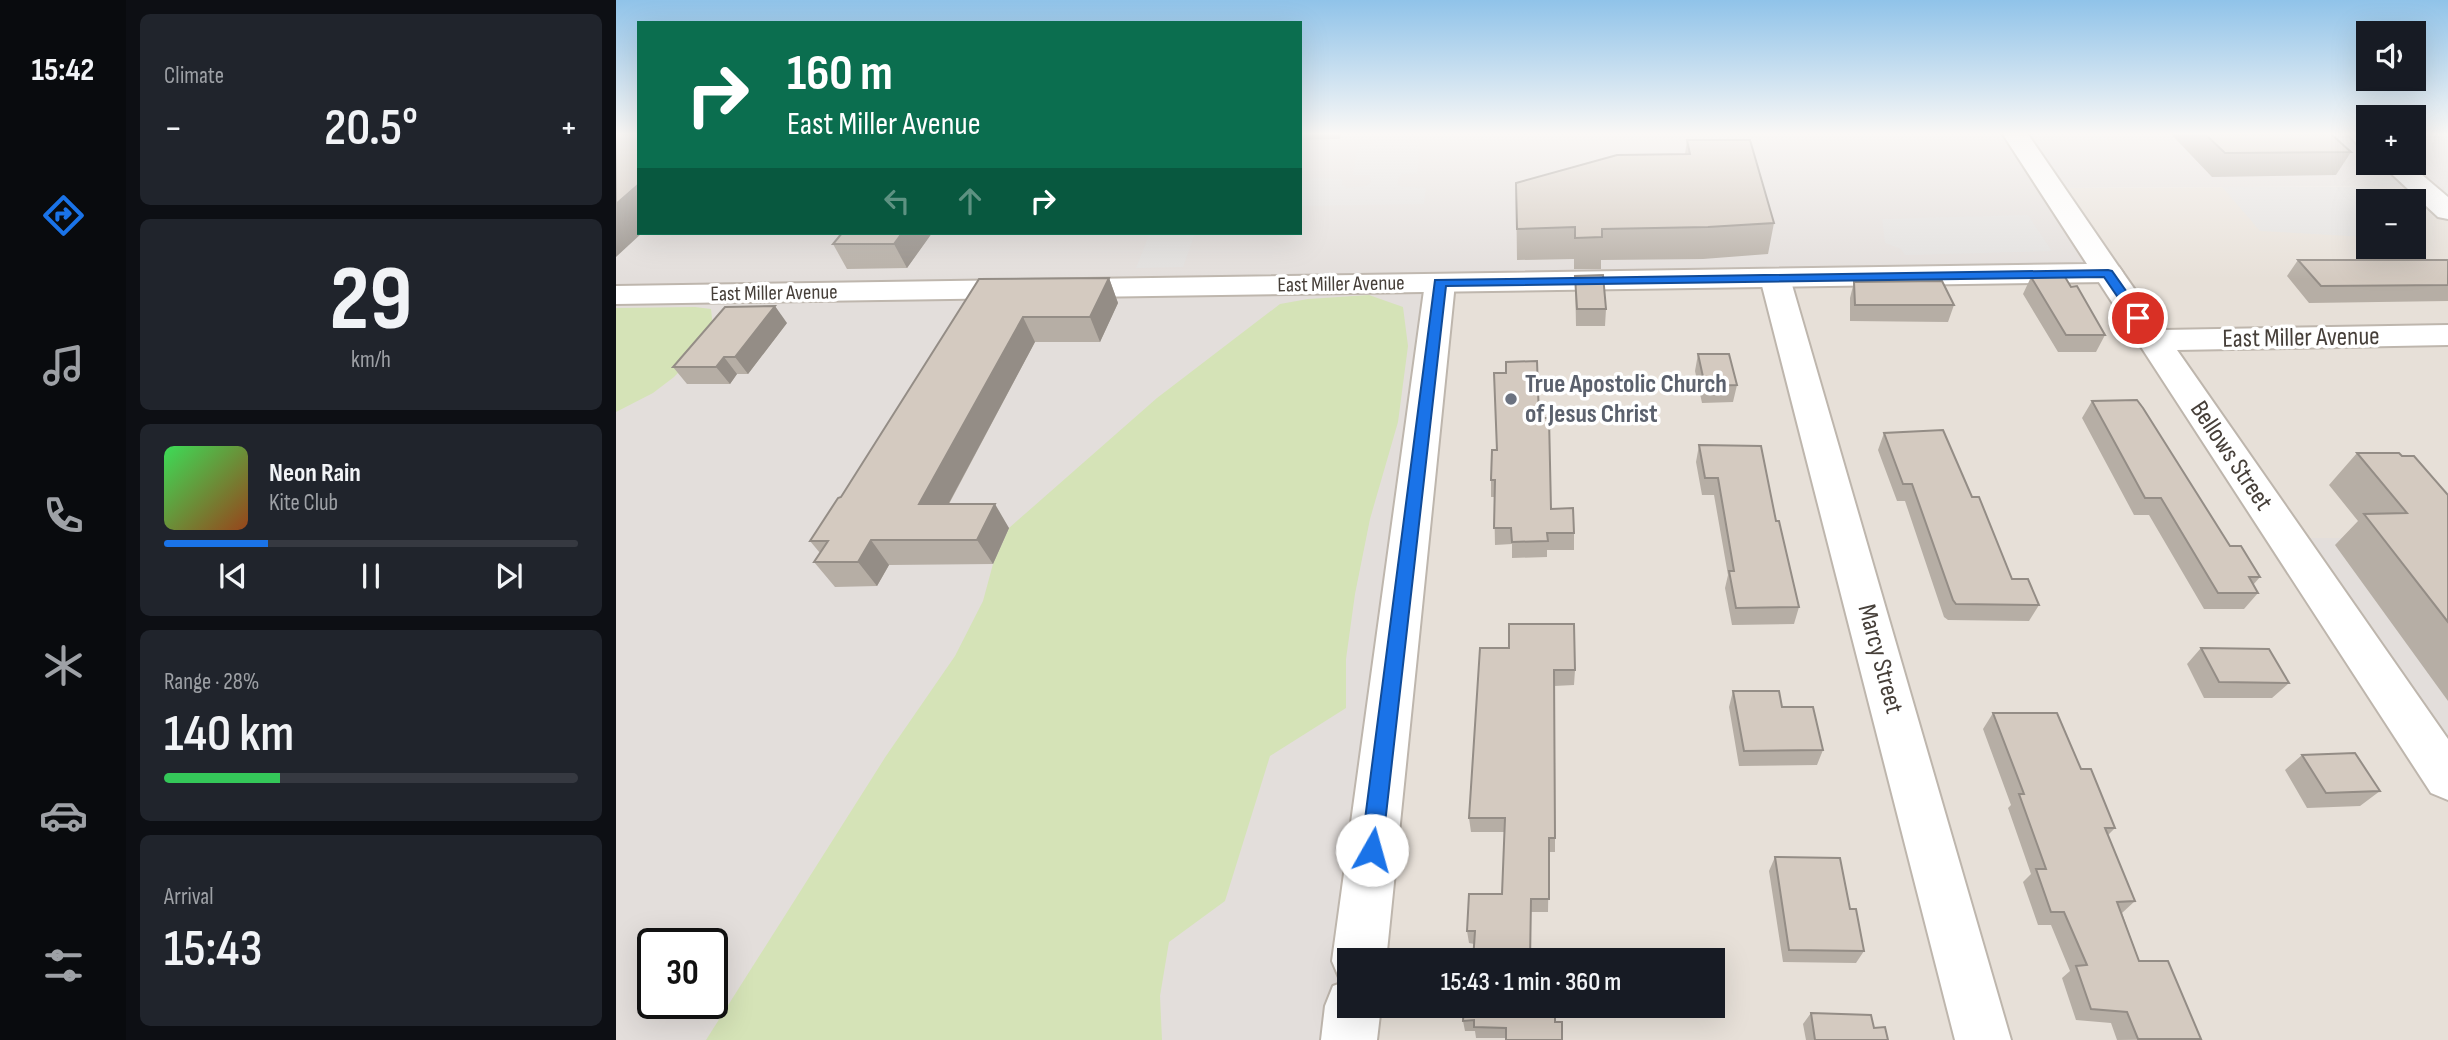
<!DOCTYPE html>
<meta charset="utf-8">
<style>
body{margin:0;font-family:"Sofia Sans Condensed",sans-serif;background:#20242c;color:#f1f3f6;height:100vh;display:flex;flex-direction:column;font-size:26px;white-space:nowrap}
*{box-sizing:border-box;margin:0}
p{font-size:23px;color:#9ea1a6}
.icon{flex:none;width:38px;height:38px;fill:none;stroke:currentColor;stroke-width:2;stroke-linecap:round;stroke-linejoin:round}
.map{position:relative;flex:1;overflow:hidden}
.sheet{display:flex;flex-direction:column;gap:14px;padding:14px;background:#0d0f14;width:490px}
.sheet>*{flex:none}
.hud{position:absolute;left:21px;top:21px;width:665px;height:214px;border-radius:0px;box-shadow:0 7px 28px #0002;background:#0b6e4f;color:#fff;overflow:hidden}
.tools{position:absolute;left:1740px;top:21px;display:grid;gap:14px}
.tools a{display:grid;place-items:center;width:70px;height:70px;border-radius:0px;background:#171b24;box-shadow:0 7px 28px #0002;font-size:35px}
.speed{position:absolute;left:21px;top:928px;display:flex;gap:14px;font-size:35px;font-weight:700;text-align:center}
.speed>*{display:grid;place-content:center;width:91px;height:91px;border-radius:50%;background:#171b24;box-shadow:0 7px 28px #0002;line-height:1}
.speed .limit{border:4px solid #111;border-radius:10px;background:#fff;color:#111}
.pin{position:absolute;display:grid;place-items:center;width:60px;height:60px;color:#fff;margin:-30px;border:4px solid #fff;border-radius:50%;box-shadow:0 2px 7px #0007}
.me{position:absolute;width:77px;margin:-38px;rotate:7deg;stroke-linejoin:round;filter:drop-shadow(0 0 5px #0008)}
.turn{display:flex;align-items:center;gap:24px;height:147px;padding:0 35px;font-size:32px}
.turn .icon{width:91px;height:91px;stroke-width:2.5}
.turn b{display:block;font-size:49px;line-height:60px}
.lanes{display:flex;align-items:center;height:66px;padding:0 35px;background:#0003;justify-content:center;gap:35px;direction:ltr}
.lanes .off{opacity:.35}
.big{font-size:52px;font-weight:600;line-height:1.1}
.sheet .widget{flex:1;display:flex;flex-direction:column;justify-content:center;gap:10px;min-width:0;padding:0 24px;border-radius:10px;background:#20242c}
.sheet .dial{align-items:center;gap:0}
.dial b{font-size:91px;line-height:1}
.song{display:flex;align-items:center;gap:21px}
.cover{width:84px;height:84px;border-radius:10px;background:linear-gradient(135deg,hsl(130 70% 55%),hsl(20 70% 35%))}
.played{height:7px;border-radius:4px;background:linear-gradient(90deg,#1a73e8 25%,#363941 25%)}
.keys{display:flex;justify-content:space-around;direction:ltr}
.heat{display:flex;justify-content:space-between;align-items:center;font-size:38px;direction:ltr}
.charge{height:10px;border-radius:5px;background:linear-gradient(90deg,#34c759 28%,#363941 0)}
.trip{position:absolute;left:721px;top:948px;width:388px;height:70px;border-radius:0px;background:#171b24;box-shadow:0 7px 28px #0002;font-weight:600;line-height:70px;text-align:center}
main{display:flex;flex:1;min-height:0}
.menu{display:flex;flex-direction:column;width:126px;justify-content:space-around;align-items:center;background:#090b0e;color:#9ea1a6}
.menu .icon{width:49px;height:49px}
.menu .active{color:#1a73e8}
.menu b{font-size:32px;color:#f1f3f6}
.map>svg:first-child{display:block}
</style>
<main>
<nav class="menu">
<b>15:42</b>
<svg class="icon active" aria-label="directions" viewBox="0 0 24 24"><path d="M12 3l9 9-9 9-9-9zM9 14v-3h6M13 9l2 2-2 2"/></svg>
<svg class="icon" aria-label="music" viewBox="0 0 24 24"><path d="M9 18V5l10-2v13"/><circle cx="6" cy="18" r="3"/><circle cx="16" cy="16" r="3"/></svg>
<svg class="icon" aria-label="phone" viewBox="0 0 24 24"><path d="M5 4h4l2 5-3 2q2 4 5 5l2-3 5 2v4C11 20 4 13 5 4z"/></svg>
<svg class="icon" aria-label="climate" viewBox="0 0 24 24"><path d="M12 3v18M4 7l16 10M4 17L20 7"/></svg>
<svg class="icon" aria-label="car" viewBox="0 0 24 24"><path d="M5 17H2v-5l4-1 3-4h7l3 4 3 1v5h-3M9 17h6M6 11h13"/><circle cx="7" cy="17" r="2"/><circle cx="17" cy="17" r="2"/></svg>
<svg class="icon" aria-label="filters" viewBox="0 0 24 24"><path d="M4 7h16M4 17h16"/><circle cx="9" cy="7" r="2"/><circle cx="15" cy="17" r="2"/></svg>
</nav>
<section class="sheet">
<div class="widget"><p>Climate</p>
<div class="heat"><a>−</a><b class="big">20.5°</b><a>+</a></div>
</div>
<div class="widget dial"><b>29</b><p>km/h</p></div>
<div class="widget">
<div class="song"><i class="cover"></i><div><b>Neon Rain</b><p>Kite Club</p></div></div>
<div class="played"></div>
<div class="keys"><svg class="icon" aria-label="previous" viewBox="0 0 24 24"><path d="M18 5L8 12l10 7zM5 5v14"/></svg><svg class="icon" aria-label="pause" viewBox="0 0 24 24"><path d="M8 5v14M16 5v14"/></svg><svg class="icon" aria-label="next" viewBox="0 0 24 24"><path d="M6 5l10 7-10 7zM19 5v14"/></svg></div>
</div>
<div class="widget"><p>Range · 28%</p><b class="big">140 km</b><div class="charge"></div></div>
<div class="widget"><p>Arrival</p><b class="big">15:43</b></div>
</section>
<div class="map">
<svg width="1832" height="1040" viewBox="0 0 1832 1040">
<rect width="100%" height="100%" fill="#f3efea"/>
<!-- residential -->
<path fill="#e7e0d8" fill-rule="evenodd" d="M 1803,186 L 1832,211 L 1832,538 L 1671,538 L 1832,778 L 1832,1040 L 733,1040 L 737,1006 L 1097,1006 L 1097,961 L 743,961 L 824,283 L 1435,188 ZM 1752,201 L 1797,201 L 1797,247 L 1752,247 Z"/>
<!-- industrial -->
<path fill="#e3dedb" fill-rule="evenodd" d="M 0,133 L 23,233 L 684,233 L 684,133 L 1752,133 L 1752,163 L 1797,163 L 1797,133 L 1832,133 L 1832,211 L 1803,186 L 1436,188 L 1492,273 L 824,283 L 733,961 L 733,1040 L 0,1040 ZM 37,943 L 96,943 L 96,1003 L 37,1003 Z
M 1670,538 L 1832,538 L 1832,778 Z"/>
<!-- green -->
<path fill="#d5e3b7" d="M 753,295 L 787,307 L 792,346 L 782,422 L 754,519 L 739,594 L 730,659 L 730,708 L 654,756 L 609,901 L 553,942 L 544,996 L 546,1040 L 90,1040 L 270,756 L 339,656 L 367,601 L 377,564 L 393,528 L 541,398 L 664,304 L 692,299 Z
M 79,307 L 95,309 L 97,328 L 91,343 L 58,377 L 37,393 L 0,412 L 0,308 Z"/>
<!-- parking -->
<path fill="#e2e0de" d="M 789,138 L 788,143 L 804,143 L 801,174 L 785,174 L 781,183 L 785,187 L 810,188 L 808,204 L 684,206 L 684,186 L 697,178 L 726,179 L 726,185 L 732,188 L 751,186 L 755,182 L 754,175 L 737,175 L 743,144 L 760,143 L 761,139 Z
M 1606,187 L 1756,187 L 1772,201 L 1752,201 L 1752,237 L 1644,231 Z
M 1412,215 L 1436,251 L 1289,255 L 1285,249 L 1269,243 L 1266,219 Z
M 534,233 L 579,233 L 567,267 L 520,268 Z"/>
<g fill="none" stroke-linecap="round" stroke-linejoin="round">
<defs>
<path id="minor" d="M 1492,264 L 1503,267 L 1547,330 L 1832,325 L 1832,345 L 1561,350 L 1832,739 L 1832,800 L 1815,793 L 1477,273 L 1481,267 Z
M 1159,269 L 1170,272 L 1174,278 L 1395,1040 L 1339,1040 L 1144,278 L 1148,272 Z
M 824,274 L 835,277 L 839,283 L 770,961 L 733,961 L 733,1006 L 765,1006 L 761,1040 L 705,1040 L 709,1006 L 717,986 L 728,982 L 724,980 L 716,961 L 809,283 L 813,277 Z"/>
<path id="tertiary" d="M 1386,133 L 1411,133 L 1507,273 L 1503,279 L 1492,282 L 0,304 L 0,286 L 1471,264 Z
M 1731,133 L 1752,133 L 1752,149 L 1743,146 Z
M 1764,163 L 1792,163 L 1832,197 L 1832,219 L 1822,217 Z"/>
</defs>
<!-- minor casing -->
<use href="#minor" stroke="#beb6ad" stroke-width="4"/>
<!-- tertiary casing -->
<use href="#tertiary" stroke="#beb6ad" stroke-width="4"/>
<!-- minor -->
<use href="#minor" fill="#fff" fill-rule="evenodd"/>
<!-- tertiary -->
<use href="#tertiary" fill="#fff" fill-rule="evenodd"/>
</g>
<!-- wall -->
<path fill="#b6aea5" d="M 684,133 L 725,133 L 724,139 L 685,140 L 684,143 Z
M 1554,133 L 1714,133 L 1735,152 L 1720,175 L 1596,177 Z
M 1071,140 L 1158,223 L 1152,254 L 1087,259 L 985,260 L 985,269 L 958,269 L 958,259 L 901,260 L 900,183 L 1069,154 Z
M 316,233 L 291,268 L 231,269 L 217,244 Z
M 1682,260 L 1832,260 L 1832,301 L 1693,303 L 1671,276 Z
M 959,276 L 990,309 L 989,326 L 960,326 Z
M 1415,277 L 1455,287 L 1489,335 L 1480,352 L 1442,352 L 1407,294 Z
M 493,278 L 502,303 L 484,342 L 419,342 L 333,504 L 393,528 L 377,564 L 273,565 L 261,586 L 219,587 L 198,562 L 204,553 L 194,541 L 225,497 L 363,279 Z
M 1238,282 L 1338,305 L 1332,322 L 1234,321 L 1234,298 Z
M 171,323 L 132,374 L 121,374 L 114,384 L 71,384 L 57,367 Z
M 1082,354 L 1121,385 L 1117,402 L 1086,403 L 1079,371 Z
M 1476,401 L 1644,577 L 1637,585 L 1642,593 L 1628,609 L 1588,609 L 1533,515 L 1518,515 L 1466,418 Z
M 1268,433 L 1356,497 L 1396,579 L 1423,605 L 1413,621 L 1332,620 L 1328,617 L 1289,501 L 1281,501 L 1262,450 Z
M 1083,445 L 1160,521 L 1183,607 L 1178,624 L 1116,625 L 1109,588 L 1112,575 L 1098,495 L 1086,495 L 1080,462 Z
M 881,450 L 958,533 L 958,550 L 931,550 L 931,557 L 896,558 L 896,544 L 879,545 L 878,497 L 875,497 L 875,480 Z
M 1741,453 L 1786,456 L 1832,495 L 1832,701 L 1719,545 L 1742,521 L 1713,485 Z
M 893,648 L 959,670 L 958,685 L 938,686 L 939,838 L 939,852 L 933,852 L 932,912 L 915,912 L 858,944 L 853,943 L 851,931 L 886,894 L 889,832 L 855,832 L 853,818 Z
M 1585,648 L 1673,683 L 1656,698 L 1588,698 L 1571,664 Z
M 1117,691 L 1166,707 L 1207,750 L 1201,765 L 1123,766 L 1113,707 Z
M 1377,713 L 1465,769 L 1499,828 L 1492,835 L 1519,901 L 1506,913 L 1523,961 L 1585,1039 L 1501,1040 L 1495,1023 L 1460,1020 L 1446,978 L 1454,971 L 1435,925 L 1422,925 L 1407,882 L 1415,874 L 1392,808 L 1395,805 L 1367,729 Z
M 1686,755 L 1764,791 L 1744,806 L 1691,808 L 1669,770 Z
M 1159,857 L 1234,909 L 1248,951 L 1240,963 L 1167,962 L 1153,871 Z
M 939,1006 L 890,1038 L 860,1038 L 859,1031 L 849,1031 L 847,1021 Z
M 1195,1013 L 1258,1028 L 1272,1040 L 1190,1040 L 1187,1024 Z"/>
<!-- shaded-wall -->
<path fill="#948d86" d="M 23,184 L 23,233 L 26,233 L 0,257 L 0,204 Z
M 286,233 L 316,233 L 291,268 L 278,244 Z
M 493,278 L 502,303 L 484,342 L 474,317 Z
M 159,306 L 171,323 L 132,374 L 119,357 Z
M 407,317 L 419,342 L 319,529 L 303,504 Z
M 108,357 L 121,374 L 114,384 L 100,367 Z
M 379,504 L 393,528 L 377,564 L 361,540 Z
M 255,540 L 273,565 L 261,586 L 242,562 Z"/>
<!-- building -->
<path fill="#d4cac0" stroke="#948d86" stroke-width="2" d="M 0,133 L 23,133 L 23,184 L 0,204 Z
M 1588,133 L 1714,133 L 1735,152 L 1609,153 Z
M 1071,140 L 1134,140 L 1158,223 L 1092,227 L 986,229 L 986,237 L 959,238 L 959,227 L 901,229 L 900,183 L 1001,155 L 1074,154 Z
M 226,233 L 286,233 L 278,244 L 217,244 Z
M 1682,260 L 1832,260 L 1832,285 L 1705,286 Z
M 987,275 L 990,309 L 961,309 L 959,276 Z
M 1415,277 L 1449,277 L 1455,287 L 1461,286 L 1489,335 L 1450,335 Z
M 493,278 L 474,317 L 407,317 L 303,504 L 379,504 L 361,540 L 255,540 L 242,562 L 198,562 L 212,541 L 194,541 L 222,498 L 225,497 L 363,279 Z
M 1326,281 L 1338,305 L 1239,305 L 1238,282 Z
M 159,306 L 119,357 L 108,357 L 100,367 L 57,367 L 109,307 Z
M 1082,354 L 1113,354 L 1121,385 L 1089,386 Z
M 921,361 L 923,418 L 933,418 L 935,509 L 957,508 L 958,533 L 931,533 L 932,541 L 896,542 L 895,528 L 878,528 L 879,480 L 875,480 L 876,450 L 881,450 L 878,373 L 890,373 L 890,362 Z
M 1521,400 L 1527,408 L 1614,546 L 1625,546 L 1644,577 L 1633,577 L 1642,593 L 1602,593 L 1545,498 L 1529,498 L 1476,401 Z
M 1327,430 L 1356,497 L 1363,497 L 1396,579 L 1412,579 L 1423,605 L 1340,604 L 1337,600 L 1296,484 L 1287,484 L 1268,433 Z
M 1083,445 L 1145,446 L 1160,521 L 1163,521 L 1183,607 L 1120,608 L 1113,571 L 1118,571 L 1102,478 L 1089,478 Z
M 1741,453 L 1783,453 L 1786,456 L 1798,456 L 1832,495 L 1832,622 L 1748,514 L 1791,513 Z
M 893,624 L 958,624 L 959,670 L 938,670 L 939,838 L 933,838 L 933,899 L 915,899 L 914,961 L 857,961 L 859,931 L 851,931 L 853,894 L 886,894 L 889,818 L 853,818 L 864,648 L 893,648 Z
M 1585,648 L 1653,649 L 1673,683 L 1603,682 Z
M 1117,691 L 1163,691 L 1166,707 L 1197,707 L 1207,750 L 1128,751 Z
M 1377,713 L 1441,713 L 1465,769 L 1475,769 L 1499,828 L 1489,828 L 1519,901 L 1501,902 L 1523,961 L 1552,961 L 1585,1039 L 1522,1039 L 1511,1012 L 1475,1009 L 1460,966 L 1471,965 L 1448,912 L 1435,912 L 1420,869 L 1430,869 L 1403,794 L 1408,794 Z
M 1739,753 L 1764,791 L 1710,793 L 1686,755 Z
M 1159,857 L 1224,858 L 1234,909 L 1240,909 L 1248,951 L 1173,950 Z
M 848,1006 L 939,1006 L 939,1022 L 946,1022 L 946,1040 L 890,1040 L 890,1028 L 858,1027 L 858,1020 L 847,1021 Z
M 1195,1013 L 1255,1015 L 1258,1028 L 1269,1027 L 1272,1040 L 1199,1040 Z"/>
<!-- sky -->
<linearGradient id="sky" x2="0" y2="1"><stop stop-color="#90c3e9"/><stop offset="0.48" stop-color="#faf8f6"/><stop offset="1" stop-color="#faf8f6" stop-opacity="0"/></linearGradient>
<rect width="1832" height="279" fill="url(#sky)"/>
<!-- route -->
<path fill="#1a73e8" stroke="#114b97" stroke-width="2" d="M 1492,270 L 1496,271 L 1527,315 L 1527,321 L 1518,321 L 1488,277 L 830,286 L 766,850 L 763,857 L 756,860 L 749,857 L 745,850 L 819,280 Z"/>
<!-- markers -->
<circle fill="#6b7280" stroke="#fff" stroke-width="2.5" cx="895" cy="399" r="7"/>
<g text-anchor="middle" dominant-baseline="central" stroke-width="7" stroke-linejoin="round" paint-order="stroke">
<!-- far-street labels -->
<g font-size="21" fill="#463f39" stroke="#fff">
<text transform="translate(725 284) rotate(-1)">East Miller Avenue</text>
<text transform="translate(158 293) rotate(-1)">East Miller Avenue</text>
</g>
<!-- street labels -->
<g font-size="26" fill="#463f39" stroke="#fff">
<text transform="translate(1685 338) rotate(-1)">East Miller Avenue</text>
<text transform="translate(1615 456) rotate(56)">Bellows Street</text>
<text transform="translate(1264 659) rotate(75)">Marcy Street</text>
</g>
<!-- worship labels -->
<g font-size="26" font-weight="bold" fill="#5b616d" stroke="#fff" text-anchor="start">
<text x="909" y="384">True Apostolic Church<tspan x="909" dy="30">of Jesus Christ</tspan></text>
</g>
</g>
</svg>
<div class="tools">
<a><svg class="icon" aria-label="sound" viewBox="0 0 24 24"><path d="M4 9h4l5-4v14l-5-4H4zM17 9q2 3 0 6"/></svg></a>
<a>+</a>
<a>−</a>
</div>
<div class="speed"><div class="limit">30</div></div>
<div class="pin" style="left:1522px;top:318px;background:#d93025"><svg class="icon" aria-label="arrive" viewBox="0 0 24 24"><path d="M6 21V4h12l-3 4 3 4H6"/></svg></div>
<svg class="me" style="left:756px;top:850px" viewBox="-20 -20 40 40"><circle r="19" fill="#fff"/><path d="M0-13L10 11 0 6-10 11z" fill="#1a73e8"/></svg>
<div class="trip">15:43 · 1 min · 360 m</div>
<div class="hud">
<div class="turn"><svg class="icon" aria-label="right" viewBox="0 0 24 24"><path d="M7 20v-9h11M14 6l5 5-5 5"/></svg><div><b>160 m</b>East Miller Avenue</div></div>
<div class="lanes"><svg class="icon off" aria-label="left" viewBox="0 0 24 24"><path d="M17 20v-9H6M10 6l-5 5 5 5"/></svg><svg class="icon off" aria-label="ahead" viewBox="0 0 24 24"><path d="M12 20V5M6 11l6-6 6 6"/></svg><svg class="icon" aria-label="right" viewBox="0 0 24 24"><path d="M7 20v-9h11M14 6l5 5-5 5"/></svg></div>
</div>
</div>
</main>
